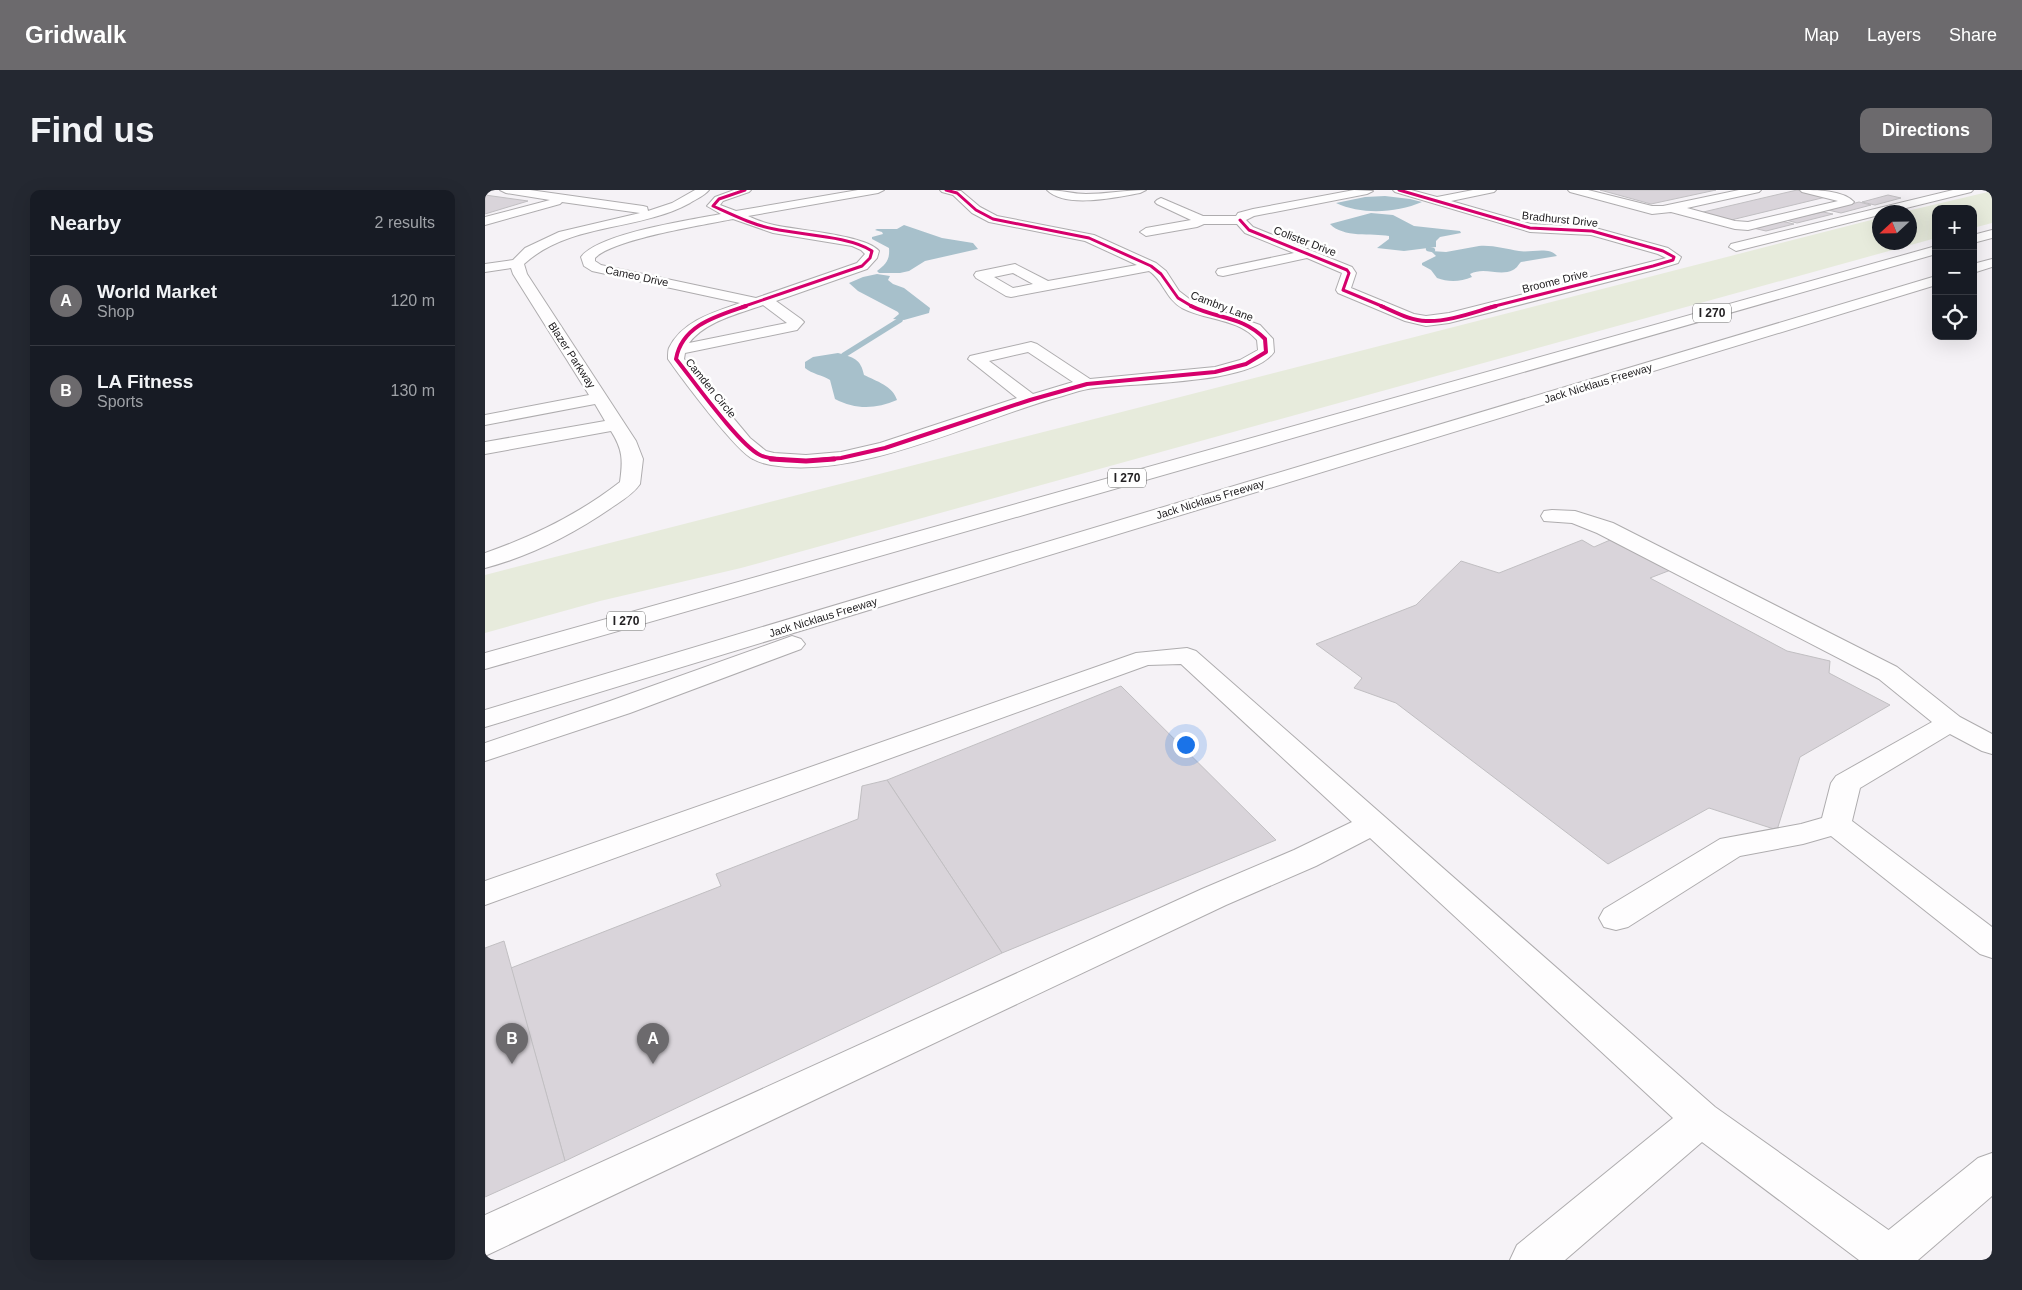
<!DOCTYPE html>
<meta charset="utf-8">
<style>
:root{--surface:#171b24;--page:#242831;--text:#f1f3f6;--muted:#9ea1a6;--line:#363941;--accent:#6c6a6d}
body{margin:0;font-family:Arial,sans-serif;background:var(--page);color:var(--text)}
.controls{position:absolute;right:15px;top:15px;display:grid;overflow:hidden;border-radius:10px;box-shadow:0 5px 20px #0002}
.controls button{width:45px;height:45px;display:grid;place-items:center;padding:0;border:0;border-bottom:1px solid var(--line);background:var(--surface);color:var(--text);font:25px sans-serif}
.compass{position:absolute;left:1387px;top:15px;width:45px;height:45px;border-radius:50%;background:var(--surface);box-shadow:0 5px 20px #0002;rotate:248deg}
.you{position:absolute;left:700px;top:554px;width:18px;height:18px;margin:-12px;border:4px solid #fff;border-radius:50%;background:#1a73e8;box-shadow:0 0 0 8px #1a73e833}
.badge{display:grid;place-items:center;width:32px;height:32px;border-radius:50%;background:var(--accent);color:#fff;font-size:16px;font-weight:700}
.pin{position:absolute;translate:-50% -41px;filter:drop-shadow(0 1px 2px #0008)}
.pin::after{content:'';position:absolute;top:26px;width:18px;height:15px;background:inherit;clip-path:polygon(0 0,100% 0,50% 100%)}
.list{margin:0;padding:0;list-style:none}
h2{display:flex;justify-content:space-between;align-items:center;height:65px;margin:0;padding:0 20px;font-size:21px}
h2 small{font-size:16px;font-weight:400;color:var(--muted)}
.list li{display:grid;grid-template-columns:32px 1fr auto;gap:15px;align-items:center;box-sizing:border-box;height:90px;padding:0 20px;border-top:1px solid var(--line)}
.list b{display:block;font-size:19px;white-space:nowrap}
.list p{margin:0;font-size:16px;white-space:nowrap;color:var(--muted)}
.list em{font-size:16px;font-style:normal;color:var(--muted)}
.icon{flex:none;width:28px;height:28px;fill:none;stroke:currentColor;stroke-width:2;stroke-linecap:round;stroke-linejoin:round}
.map{position:relative;flex:none;width:1507px;height:1070px;overflow:hidden;border-radius:10px}
header{display:flex;align-items:center;gap:30px;box-sizing:border-box;height:70px;padding:0 25px;background:var(--accent);color:#fff}
header strong{font-size:24px}
nav{display:flex;gap:28px;margin-inline-start:auto;font-size:18px}
.intro{display:flex;align-items:center;justify-content:space-between;box-sizing:border-box;height:120px;padding:0 30px}
h1{margin:0;font-size:35px}
.button{padding:12px 22px;border-radius:10px;background:var(--accent);color:#fff;font-size:18px;font-weight:700}
main{display:flex;gap:30px;padding:0 30px}
aside{flex:1;background:var(--surface);border-radius:10px;box-shadow:0 5px 20px #0002}
.map>svg:first-child{display:block}
</style>
<header>
<strong>Gridwalk</strong>
<nav><a>Map</a><a>Layers</a><a>Share</a></nav>
</header>
<div class="intro"><h1>Find us</h1><a class="button">Directions</a></div>
<main>
<aside>
<h2>Nearby<small>2 results</small></h2>
<ul class="list">
<li><span class="badge">A</span><div><b>World Market</b><p>Shop</p></div><em>120 m</em></li>
<li><span class="badge">B</span><div><b>LA Fitness</b><p>Sports</p></div><em>130 m</em></li>
</ul>
</aside>
<div class="map">
<svg width="1507" height="1070" viewBox="0 0 1507 1070">
<rect width="100%" height="100%" fill="#f5f2f6"/>
<polygon fill="#e7ebdc" points="1507,1 1507,33 1488,38 1488,19 1451,19 1451,48 256,378 115,411 0,443 0,385 1394,28 1394,52 1424,52 1424,22 1418,22"/>
<g fill="#a7c0cb">
<path d="M 900,6 L 925,9 L 937,12 C 911,23 877,25 851,13 L 880,7 Z"/>
<path d="M 886,23 L 908,25 L 929,36 L 975,41 L 976,43 L 955,47 L 951,51 L 951,57 L 919,61 L 892,58 L 904,49 L 904,46 C 887,43 858,48 845,34 Z"/>
<path d="M 419,35 L 457,48 L 488,53 L 493,59 L 440,71 L 424,81 L 415,83 L 394,83 L 392,81 C 401,74 405,70 404,58 L 387,49 L 387,47 L 398,44 L 397,42 L 390,40 L 392,39 L 412,39 Z"/>
<path d="M 994,56 C 1009,55 1020,59 1034,61 C 1046,63 1064,56 1072,66 L 1036,72 C 1033,75 1032,78 1028,80 C 1014,87 1000,76 985,84 L 987,87 C 975,92 963,92 952,88 L 946,80 L 937,75 L 937,73 L 951,66 L 946,61 L 961,62 Z"/>
<polygon points="392,84 405,86 403,90 408,94 419,98 445,118 444,123 419,130 408,129 414,124 413,122 373,101 364,93 378,87"/>
<path d="M 353,163 C 368,167 376,169 379,185 C 391,191 408,196 412,210 C 391,219 371,220 350,209 L 345,190 C 337,185 327,184 320,178 L 320,172 L 328,167 Z"/>
</g>
<g fill="none" stroke-linecap="round" stroke-linejoin="round">
<polyline stroke="#a7c0cb" stroke-width="4.5" points="943,59 948,60"/>
<polyline stroke="#a7c0cb" stroke-width="5.5" points="359,165 415,130"/>
</g>
<g fill="#d9d4da" stroke="#c1bfc2">
<polygon points="1115,0 1231,0 1166,14"/>
<polygon points="1312,0 1341,7 1242,31 1214,23"/>
<polygon points="0,5 43,11 0,24"/>
<polygon points="1403,5 1416,8 1390,15 1377,12"/>
<polygon points="1374,12 1386,15 1356,23 1343,20"/>
<polygon points="1338,22 1348,24 1312,33 1301,30"/>
<polygon points="1296,31 1309,34 1281,41 1268,38"/>
<polygon points="1132,347 1191,378 1165,388 1302,461 1345,471 1344,483 1405,515 1315,567 1292,640 1224,618 1123,674 911,513 869,498 877,488 831,454 931,415 976,371 1014,383 1097,350 1109,357"/>
<polygon points="636,496 791,650 517,763 402,590"/>
<polygon points="402,590 517,763 80,971 26,778 236,696 231,684 373,629 377,596"/>
<polygon points="19,751 80,971 0,1007 0,758"/>
</g>
<g fill="none" stroke-linecap="round" stroke-linejoin="round">
<defs>
<g id="minor">
<path d="M 15,0 L 45,0 L 158,16 L 162,17 L 163,21 L 187,13 L 210,0 L 224,0 C 219,6 211,9 205,13 C 152,42 85,32 39,74 L 42,84 L 151,251 L 158,269 L 155,294 C 149,303 138,310 129,316 C 90,343 46,366 0,378 L 0,363 C 49,346 94,324 135,292 C 138,270 138,260 126,241 L 0,264 L 0,252 L 120,231 L 110,214 L 0,235 L 0,225 L 104,205 L 28,84 L 26,78 L 0,82 L 0,74 L 28,70 L 40,58 L 74,42 L 155,23 L 77,12 L 75,14 L 0,35 L 0,27 L 65,10 L 21,3 Z"/>
<path d="M 249,0 L 266,0 L 264,2 L 238,11 L 235,15 L 251,21 L 373,0 L 399,0 L 393,3 L 263,26 C 271,30 280,33 289,35 C 311,40 381,45 394,61 L 392,68 L 382,79 L 291,111 L 316,129 L 319,132 L 312,140 L 200,163 L 199,169 L 265,248 L 281,261 L 289,263 L 321,265 L 356,262 L 395,253 L 532,208 L 483,169 L 485,166 L 546,152 L 552,154 L 605,189 L 730,177 L 755,170 L 773,160 L 772,150 C 753,128 722,131 697,118 C 681,109 678,90 664,81 L 526,107 L 521,106 L 491,88 L 489,85 L 491,82 L 530,74 L 563,91 L 652,75 L 600,51 L 504,32 L 487,23 L 468,5 L 457,2 L 455,0 L 476,1 L 495,17 L 512,26 L 609,45 L 671,73 L 681,81 L 694,101 L 707,111 L 775,135 L 788,149 L 789,162 C 766,196 644,192 603,199 C 591,201 579,206 567,209 C 485,233 371,290 286,275 C 280,274 273,272 268,269 C 250,260 197,189 183,169 C 183,166 183,160 184,158 C 197,131 229,122 255,113 L 107,81 L 99,76 L 96,67 C 114,43 206,30 236,24 L 222,16 L 230,7 ZM 248,29 L 288,43 L 367,56 L 376,60 L 380,64 L 372,73 L 271,108 L 116,75 L 110,71 L 110,68 C 128,49 219,35 248,29 ZM 528,83 L 548,94 L 528,98 L 509,87 ZM 278,115 L 302,133 L 204,153 C 221,131 253,124 278,115 ZM 543,162 L 588,192 L 548,204 L 504,171 Z"/>
<path d="M 562,0 C 576,0 588,4 601,4 C 621,4 641,0 661,0 L 655,3 C 632,7 581,19 562,0 Z"/>
<polygon points="869,0 888,1 882,4 769,26 761,30 768,37 867,77 871,83 866,98 929,124 941,126 964,123 1181,68 1173,64 1106,45 1045,42 910,2 908,0 926,0 952,7 988,0 1011,0 1009,2 966,11 1046,34 1107,37 1183,58 1196,67 1193,73 1173,79 964,133 941,136 920,131 853,103 851,100 857,83 822,68 738,86 733,85 731,82 733,79 809,63 760,43 752,34 719,34 712,37 661,46 655,42 661,38 706,30 672,14 670,12 672,10 676,8 718,26 751,26 753,23 768,19"/>
<path d="M 1083,0 L 1103,0 L 1167,16 L 1178,16 L 1254,0 L 1276,0 L 1274,2 L 1202,18 L 1250,31 L 1263,32 L 1353,11 L 1317,2 L 1315,0 C 1331,0 1358,0 1369,12 L 1367,14 L 1263,40 L 1250,39 L 1186,22 L 1167,24 L 1085,2 Z"/>
<polygon points="1468,0 1488,0 1486,2 1405,22 1394,22 1394,25 1251,61 1244,57 1246,54"/>
<polygon points="1067,320 1090,321 1128,333 1412,477 1475,527 1507,544 1507,564 1497,561 1465,544 1375,598 1367,631 1507,737 1507,768 1495,764 1346,646 1318,654 1255,666 1143,737 1131,740 1119,737 1114,728 1119,719 1235,649 1316,634 1337,628 1346,593 1351,586 1447,532 1394,489 1112,343 1087,333 1059,331 1056,326 1059,321"/>
<polygon points="702,458 711,461 1230,917 1419,1051 1426,1066 1424,1070 1374,1070 1217,952 1080,1070 1025,1070 1032,1055 1188,928 885,648 831,676 741,715 0,1066 0,1025 717,699 809,660 867,632 696,474 663,475 0,715 0,691 651,463"/>
</g>
<polygon id="major" points="1507,963 1507,1006 1433,1070 1378,1070 1385,1055 1493,968"/>
<g id="highway">
<polygon points="1507,40 1507,48 1488,53 1488,45"/>
<polygon points="1451,56 1451,64 0,479 0,463"/>
<polygon points="1507,69 1507,77 1488,83 1488,74"/>
<polygon points="1451,86 1451,95 0,537 0,520"/>
<polygon points="307,446 316,449 320,454 316,459 145,523 0,571 0,553 125,511"/>
</g>
</defs>
<use href="#minor" stroke="#aeacae" stroke-width="2"/>
<use href="#major" stroke="#aeacae" stroke-width="2"/>
<use href="#highway" stroke="#aeacae" stroke-width="2"/>
<use href="#minor" fill="#fefdfe" fill-rule="evenodd"/>
<use href="#major" fill="#fefdfe" fill-rule="evenodd"/>
<use href="#highway" fill="#fefdfe" fill-rule="evenodd"/>
<defs>
<g id="cycleway-far2">
<polyline points="461,0 472,3 491,20 508,29 604,48 666,76 676,84 693,108 708,117"/>
<polyline points="914,0 1045,38 1107,41 1178,61 1189,67 1188,70 1168,76 1006,117"/>
<polyline points="755,30 764,40 862,80 864,83 858,100 899,117"/>
<path d="M 257,117 L 377,76 L 385,68 L 387,61 C 365,46 316,45 289,39 C 268,35 248,25 228,16 L 234,9 L 260,0"/>
</g>
<g id="cycleway-far1">
<path d="M 261,116 C 232,126 197,135 191,169 C 208,190 254,255 275,265 C 283,269 293,269 301,270"/>
<path d="M 896,116 C 910,122 926,131 941,131 C 964,132 989,122 1011,116"/>
<path d="M 334,270 L 356,268 L 400,258 L 545,210 L 602,194 L 730,182 L 761,174 L 781,162 L 780,149 C 758,126 732,129 706,116"/>
</g>
<polyline id="cycleway" points="286,269 321,271 349,269"/>
</defs>
<use href="#cycleway-far2" stroke="#fff" stroke-width="4.5"/>
<use href="#cycleway-far1" stroke="#fff" stroke-width="5.5"/>
<use href="#cycleway" stroke="#fff" stroke-width="8"/>
<use href="#cycleway-far2" stroke="#d6006c" stroke-width="3"/>
<use href="#cycleway-far1" stroke="#d6006c" stroke-width="4"/>
<use href="#cycleway" stroke="#d6006c" stroke-width="5"/>
</g>
<g text-anchor="middle" stroke-width="5" stroke-linejoin="round" paint-order="stroke">
<g font-size="11" fill="#232123" stroke="#fff">
<text transform="translate(1075 29) rotate(6)" y="4">Bradhurst Drive</text>
<text transform="translate(820 51) rotate(21)" y="4">Colister Drive</text>
<text transform="translate(152 86) rotate(12)" y="4">Cameo Drive</text>
<text transform="translate(1070 91) rotate(-14)" y="4">Broome Drive</text>
<text transform="translate(737 116) rotate(21)" y="4">Cambry Lane</text>
<text transform="translate(87 165) rotate(57)" y="4">Blazer Parkway</text>
<text transform="translate(1113 193) rotate(-17)" y="4">Jack Nicklaus Freeway</text>
<text transform="translate(226 198) rotate(51)" y="4">Camden Circle</text>
<text transform="translate(725 309) rotate(-17)" y="4">Jack Nicklaus Freeway</text>
<text transform="translate(338 427) rotate(-17)" y="4">Jack Nicklaus Freeway</text>
</g>
<g fill="#fff" stroke="#656465" stroke-width="1">
<rect x="1208" y="113.5" width="38" height="19" rx="4"/>
<rect x="623" y="278.5" width="38" height="19" rx="4"/>
<rect x="122" y="421.5" width="38" height="19" rx="4"/>
</g>
<g font-size="12" font-weight="bold" fill="#232123">
<text x="1227" y="127">I 270</text>
<text x="642" y="292">I 270</text>
<text x="141" y="435">I 270</text>
</g>
</g>
</svg>
<div class="controls">
<button>+</button>
<button>−</button>
<button><svg class="icon" aria-label="locate" viewBox="0 0 24 24"><circle cx="12" cy="12" r="6"/><path d="M12 2v4M12 18v4M2 12h4M18 12h4"/></svg></button>
</div>
<svg class="compass" viewBox="-18 -18 36 36"><path d="M0-13l5 13h-10z" fill="#e53935"/><path d="M0 13l5-13h-10z" fill="#9ea1a6"/></svg>
<div class="you"></div>
<div class="pin badge" style="left:168px;top:874px">A</div>
<div class="pin badge" style="left:27px;top:874px">B</div>
</div>
</main>
